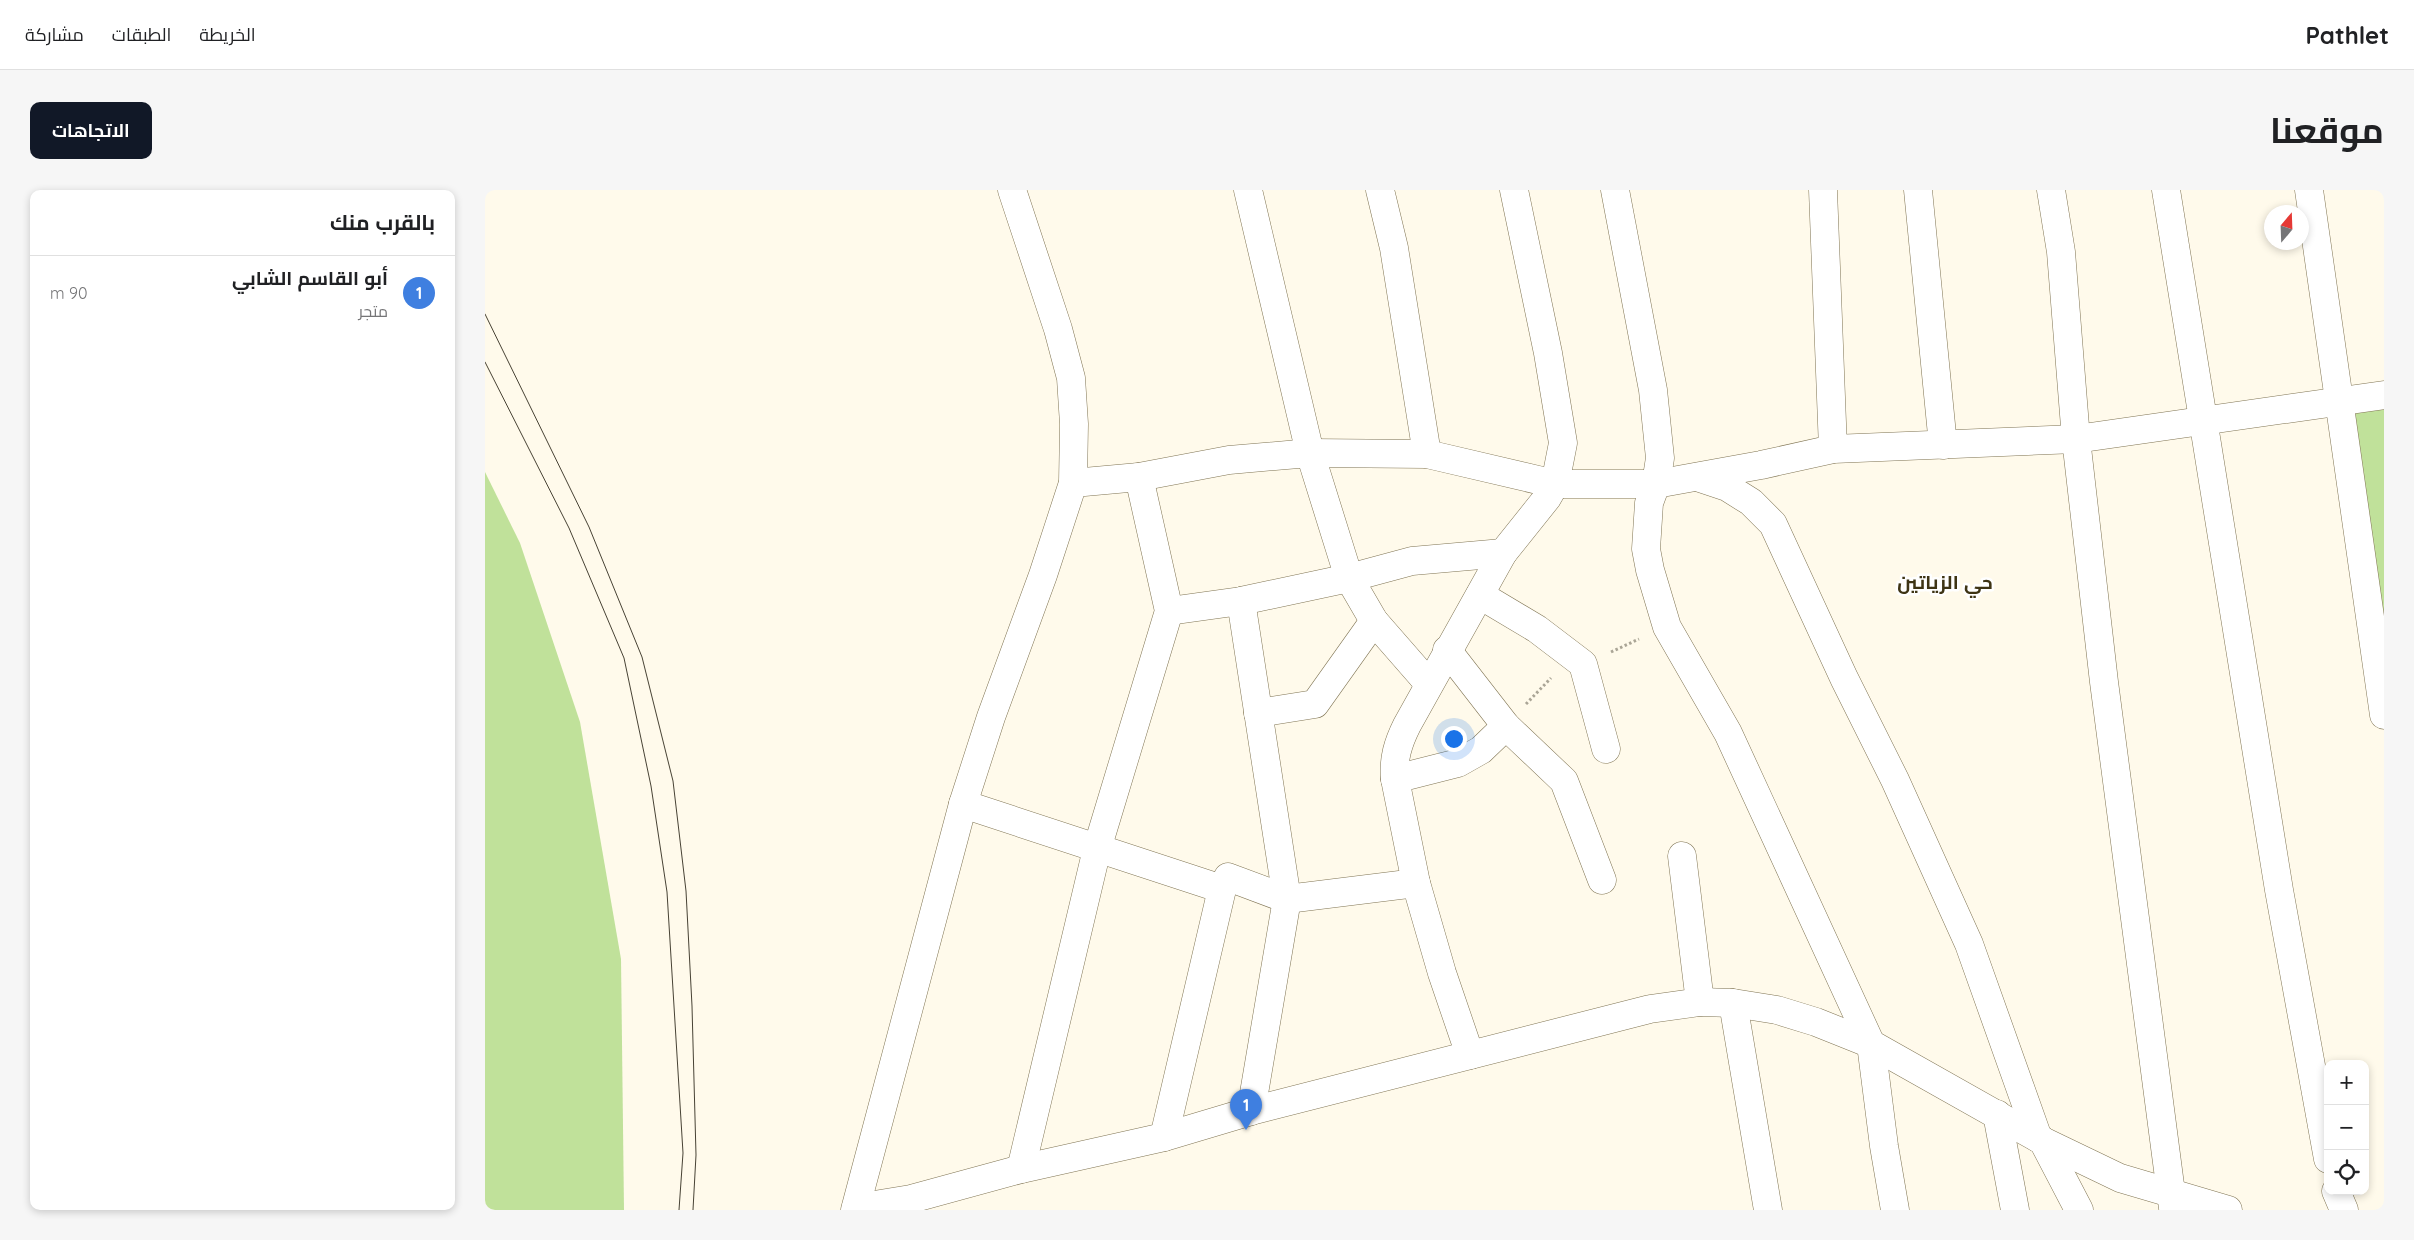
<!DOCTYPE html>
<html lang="ar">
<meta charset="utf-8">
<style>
:root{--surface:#fff;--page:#f6f6f6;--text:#202124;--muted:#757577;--line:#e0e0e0;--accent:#111827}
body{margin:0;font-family:Quicksand,Cairo,sans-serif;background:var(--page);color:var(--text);direction:rtl}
.controls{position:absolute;right:15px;bottom:15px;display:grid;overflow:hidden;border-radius:10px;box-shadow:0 2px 8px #0003}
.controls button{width:45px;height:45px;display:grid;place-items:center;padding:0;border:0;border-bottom:1px solid var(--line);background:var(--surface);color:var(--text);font:25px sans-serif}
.compass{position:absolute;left:1779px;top:15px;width:45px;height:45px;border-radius:50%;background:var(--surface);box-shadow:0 2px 8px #0003;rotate:19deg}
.you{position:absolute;left:968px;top:548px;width:18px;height:18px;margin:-12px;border:4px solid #fff;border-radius:50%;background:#1a73e8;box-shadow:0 0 0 8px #1a73e833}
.badge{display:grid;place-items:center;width:32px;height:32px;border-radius:50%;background:var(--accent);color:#fff;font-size:16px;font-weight:700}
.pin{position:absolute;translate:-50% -41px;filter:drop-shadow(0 1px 2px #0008)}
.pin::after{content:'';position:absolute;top:26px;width:18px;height:15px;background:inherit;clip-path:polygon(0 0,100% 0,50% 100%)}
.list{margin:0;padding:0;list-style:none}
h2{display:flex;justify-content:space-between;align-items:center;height:65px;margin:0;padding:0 20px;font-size:21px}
h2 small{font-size:16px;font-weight:400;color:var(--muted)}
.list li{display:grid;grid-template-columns:32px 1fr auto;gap:15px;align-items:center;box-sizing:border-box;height:75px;padding:0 20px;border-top:1px solid var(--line)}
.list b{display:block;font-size:19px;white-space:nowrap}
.list p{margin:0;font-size:16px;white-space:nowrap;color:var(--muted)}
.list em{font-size:16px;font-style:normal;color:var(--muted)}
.icon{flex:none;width:28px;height:28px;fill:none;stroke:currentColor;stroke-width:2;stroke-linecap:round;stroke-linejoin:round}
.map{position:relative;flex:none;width:1899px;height:1020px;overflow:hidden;direction:ltr;border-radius:10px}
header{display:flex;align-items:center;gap:30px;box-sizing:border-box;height:70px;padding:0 25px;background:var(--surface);border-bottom:1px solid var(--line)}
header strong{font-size:24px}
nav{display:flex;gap:28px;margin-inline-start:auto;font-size:18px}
.intro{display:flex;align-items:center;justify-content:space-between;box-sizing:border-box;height:120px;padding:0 30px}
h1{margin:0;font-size:35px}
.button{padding:12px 22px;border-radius:10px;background:var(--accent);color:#fff;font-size:18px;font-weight:700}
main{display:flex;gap:30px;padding:0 30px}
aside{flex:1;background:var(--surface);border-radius:10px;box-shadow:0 2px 8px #0003}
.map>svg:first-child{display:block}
</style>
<header>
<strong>Pathlet</strong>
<nav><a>الخريطة</a><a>الطبقات</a><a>مشاركة</a></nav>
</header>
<div class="intro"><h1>موقعنا</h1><a class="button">الاتجاهات</a></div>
<main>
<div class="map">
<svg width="1899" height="1020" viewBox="0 0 1899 1020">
<rect width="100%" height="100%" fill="#fffaeb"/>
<g fill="#c0e19a">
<polygon points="1899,214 1899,481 1862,218"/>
<polygon points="0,282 35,353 95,532 136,769 139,1020 0,1020"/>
</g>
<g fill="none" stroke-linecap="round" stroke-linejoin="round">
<defs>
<g id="minor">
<polyline points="763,0 825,263 864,388 889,431 944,494"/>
<polyline points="895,0 909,58 942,264"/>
<polyline points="1130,0 1168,200 1175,268 1171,294 1164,313 1161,359 1165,380 1182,437 1243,543 1386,854 1399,956 1410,1020"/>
<polyline points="1338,0 1348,259"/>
<polyline points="1433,0 1458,255"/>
<polyline points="1566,0 1576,62 1591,249 1619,492 1688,1018"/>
<polyline points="1681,0 1794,700 1843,969"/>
<polyline points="1824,0 1899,525"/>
<polyline points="1212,287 1242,297 1266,312 1288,334 1359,488 1410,590 1484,754 1553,948"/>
<polyline points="588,293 654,287 744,270 825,263 942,264 1070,294 1171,294 1276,275 1348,259 1591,249 1899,205"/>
<polyline points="995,405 1052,439 1098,474 1121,559"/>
<polyline points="756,411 802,709 766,921"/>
<polyline points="684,421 756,411 864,388 927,371 1018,363"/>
<polyline points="962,460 1021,536 1079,591 1117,690"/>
<polyline points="773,523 830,514 889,431"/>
<polyline points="910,589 973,573 996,560 1021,536"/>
<polyline points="478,614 737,699 743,687 802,709 931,693"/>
<polyline points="1197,666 1215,812"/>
<polyline points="1248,813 1283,1020"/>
<path d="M 985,865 L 957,783 L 931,693 L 910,589 C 908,569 913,553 922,535 L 1018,363 L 1062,308 L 1070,294 L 1078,253 L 1063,163 L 1029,0"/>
<polyline points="1512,924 1530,1020"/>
<polyline points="679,947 737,699"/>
<polyline points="1558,951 1594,1020"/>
<polyline points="536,979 612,659 684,421 654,287"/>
<polyline points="1851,1001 1859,1020"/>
<polyline points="371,1018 426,1009 536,979 679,947 766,921 1165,819 1215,812 1248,813 1292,820 1331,832 1386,854 1558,951 1635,988 1743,1020"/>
<polyline points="370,1020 478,614 506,527 558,385 588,293 589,234 586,188 573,139 527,0"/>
</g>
</defs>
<use href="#minor" stroke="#807554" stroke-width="29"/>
<g stroke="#aaa596" stroke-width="3" stroke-dasharray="2.5 2.5" stroke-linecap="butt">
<polyline points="1126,462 1154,449"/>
<polyline points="1041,514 1066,488"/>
</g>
<use href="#minor" stroke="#fff" stroke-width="28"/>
<g stroke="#474234" stroke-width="1">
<polyline points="0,124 104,337 157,467 188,591 201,701 207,816 211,965 208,1020"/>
<polyline points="0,172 84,338 139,468 166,596 182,702 198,963 194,1020"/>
</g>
</g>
<g text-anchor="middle" stroke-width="5" stroke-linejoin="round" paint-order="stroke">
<g font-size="19" font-weight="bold" fill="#3e3414" stroke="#fff">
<text x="1460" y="399">حي الزياتين</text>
</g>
</g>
</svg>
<div class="controls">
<button>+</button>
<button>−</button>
<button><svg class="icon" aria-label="locate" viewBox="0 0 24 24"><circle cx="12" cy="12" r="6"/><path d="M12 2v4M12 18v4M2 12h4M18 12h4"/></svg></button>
</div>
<svg class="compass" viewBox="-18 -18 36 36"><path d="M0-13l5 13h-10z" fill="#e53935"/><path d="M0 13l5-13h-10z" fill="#757577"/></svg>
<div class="you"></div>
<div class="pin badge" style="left:761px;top:940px;background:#3f7fe0">1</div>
</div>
<aside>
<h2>بالقرب منك<small></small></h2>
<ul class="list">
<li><span class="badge" style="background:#3f7fe0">1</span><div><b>أبو القاسم الشابي</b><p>متجر</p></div><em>90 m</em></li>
</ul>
</aside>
</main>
